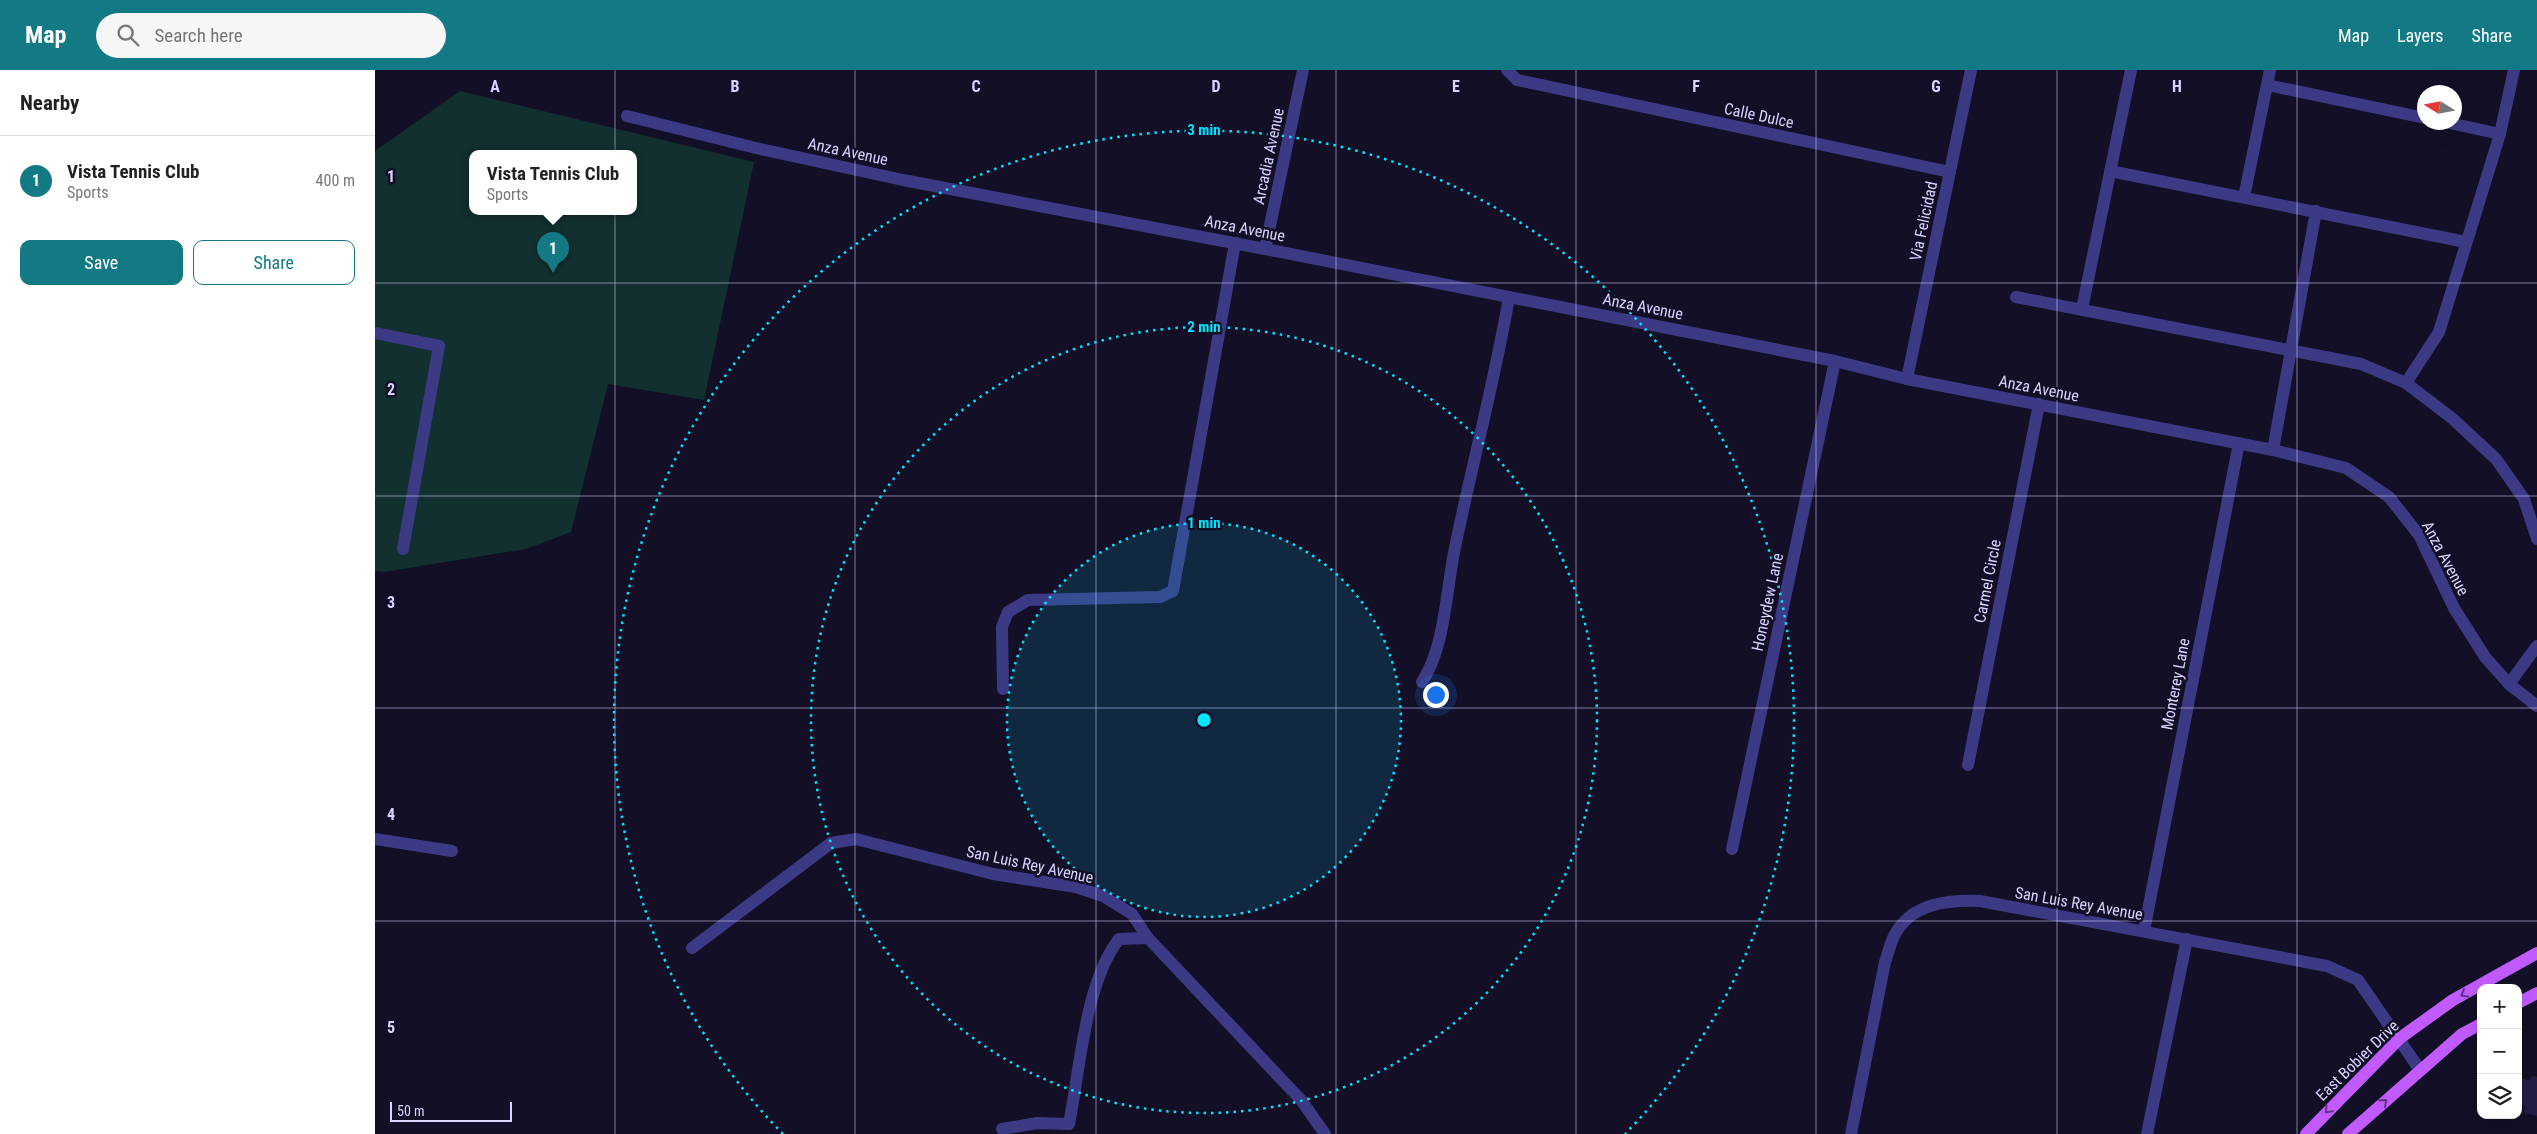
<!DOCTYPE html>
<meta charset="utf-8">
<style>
:root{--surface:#fff;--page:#f6f6f6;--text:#222;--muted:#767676;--line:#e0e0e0;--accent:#137a85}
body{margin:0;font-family:"Roboto Condensed",sans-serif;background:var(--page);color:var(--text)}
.controls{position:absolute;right:15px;bottom:15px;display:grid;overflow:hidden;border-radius:10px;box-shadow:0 5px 20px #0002}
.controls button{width:45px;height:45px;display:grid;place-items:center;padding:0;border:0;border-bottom:1px solid var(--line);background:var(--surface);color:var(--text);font:25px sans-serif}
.compass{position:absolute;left:2042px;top:15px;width:45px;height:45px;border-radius:50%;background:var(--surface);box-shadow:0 5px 20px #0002;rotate:281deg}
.scale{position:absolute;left:15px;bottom:12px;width:122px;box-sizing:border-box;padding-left:5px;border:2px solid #d9d4ff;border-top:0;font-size:14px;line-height:18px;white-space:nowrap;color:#d9d4ff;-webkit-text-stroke:4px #130f26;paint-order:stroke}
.you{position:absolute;left:1060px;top:624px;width:18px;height:18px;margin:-12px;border:4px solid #fff;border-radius:50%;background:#1a73e8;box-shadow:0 0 0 8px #1a73e833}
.badge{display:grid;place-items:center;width:32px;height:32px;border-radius:50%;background:var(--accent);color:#fff;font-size:16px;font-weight:700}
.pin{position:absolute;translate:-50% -41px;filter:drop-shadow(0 1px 2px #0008)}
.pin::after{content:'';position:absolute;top:26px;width:18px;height:15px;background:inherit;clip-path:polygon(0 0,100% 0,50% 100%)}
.popup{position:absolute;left:94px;top:80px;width:168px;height:65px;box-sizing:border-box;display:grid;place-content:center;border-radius:10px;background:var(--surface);filter:drop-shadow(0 1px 4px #0005);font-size:16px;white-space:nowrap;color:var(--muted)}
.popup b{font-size:19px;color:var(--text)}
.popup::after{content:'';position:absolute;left:50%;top:100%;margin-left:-10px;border:10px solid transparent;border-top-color:var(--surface)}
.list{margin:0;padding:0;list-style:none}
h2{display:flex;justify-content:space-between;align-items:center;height:65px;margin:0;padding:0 20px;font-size:21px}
h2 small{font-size:16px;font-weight:400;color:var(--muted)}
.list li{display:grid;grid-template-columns:32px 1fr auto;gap:15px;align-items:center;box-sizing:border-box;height:90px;padding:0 20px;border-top:1px solid var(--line)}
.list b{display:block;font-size:19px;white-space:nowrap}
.list p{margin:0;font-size:16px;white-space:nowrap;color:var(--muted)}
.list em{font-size:16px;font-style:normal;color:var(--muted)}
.actions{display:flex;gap:10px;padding:15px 20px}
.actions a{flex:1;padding:11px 0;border:1px solid var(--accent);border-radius:10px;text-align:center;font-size:18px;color:var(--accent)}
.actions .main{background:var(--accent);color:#fff}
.icon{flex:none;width:28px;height:28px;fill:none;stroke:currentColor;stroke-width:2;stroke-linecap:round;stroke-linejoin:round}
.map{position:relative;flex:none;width:2162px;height:1064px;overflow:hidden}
header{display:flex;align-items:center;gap:30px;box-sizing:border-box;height:70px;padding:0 25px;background:var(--accent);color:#fff}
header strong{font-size:24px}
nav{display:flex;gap:28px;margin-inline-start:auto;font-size:18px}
.search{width:350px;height:45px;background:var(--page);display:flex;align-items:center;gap:12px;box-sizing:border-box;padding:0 18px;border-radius:28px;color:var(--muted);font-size:19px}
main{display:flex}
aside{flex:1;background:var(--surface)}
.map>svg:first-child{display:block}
</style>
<header>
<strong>Map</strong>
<div class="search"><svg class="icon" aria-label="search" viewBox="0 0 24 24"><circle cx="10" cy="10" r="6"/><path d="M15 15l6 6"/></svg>Search here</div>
<nav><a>Map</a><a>Layers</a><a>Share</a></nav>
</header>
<main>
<aside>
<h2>Nearby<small></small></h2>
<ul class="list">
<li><span class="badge">1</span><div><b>Vista Tennis Club</b><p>Sports</p></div><em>400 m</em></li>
</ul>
<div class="actions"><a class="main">Save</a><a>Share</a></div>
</aside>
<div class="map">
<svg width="2162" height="1064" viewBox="0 0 2162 1064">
<rect width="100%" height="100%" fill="#130f26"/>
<path fill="#12302f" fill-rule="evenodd" d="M 85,21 L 379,92 L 329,330 L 233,314 L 196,462 L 151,479 L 9,502 L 0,501 L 0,81 ZM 98,84 L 258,84 L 258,142 L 98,142 Z"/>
<polygon fill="#241b47" points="2156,1006 2162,1007 2162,1046 2148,1043 2150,1036 2143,1035 2143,1008 2155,1010"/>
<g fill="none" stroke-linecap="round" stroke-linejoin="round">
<g stroke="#3d3a85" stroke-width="12">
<polyline points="1132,0 1142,10 1575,102"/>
<polyline points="1892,15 2050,48"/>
<polyline points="252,46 385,79 528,110 890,179 1460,291 1532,309 1898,380 1971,398 2014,427 2044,465 2079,538 2110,587 2134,614 2162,636"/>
<polyline points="2070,52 2125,64"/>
<polyline points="1735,101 2091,172"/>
<polyline points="1869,127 1895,0"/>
<polyline points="890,179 928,0"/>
<polyline points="1641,227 1986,294 2031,313 2078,349 2121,389 2149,429 2162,469"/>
<polyline points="1707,239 1756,0"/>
<polyline points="0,263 64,276 28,479"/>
<polyline points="1532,309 1596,0"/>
<polyline points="2031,313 2064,262 2125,64 2139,0"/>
<polyline points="1898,380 1941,141"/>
<path d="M 1047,612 C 1071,576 1071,516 1081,473 C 1098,390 1120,310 1134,227"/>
<polyline points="2134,614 2162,576"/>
<polyline points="628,619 627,557 633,542 653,530 785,527 798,521 860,173"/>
<polyline points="1593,695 1664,334"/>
<polyline points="0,769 77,781"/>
<polyline points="1357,779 1460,291"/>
<polyline points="1769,861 1864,373"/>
<polyline points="317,878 456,773 481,769 618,804 701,817 728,826 757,844 773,868 926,1030 950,1064"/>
<path d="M 627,1059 L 662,1053 L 694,1054 C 705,1000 710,912 744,869 L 773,868"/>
<path d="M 1476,1064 L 1510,892 C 1513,884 1515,874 1519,866 C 1536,833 1572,830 1605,831 L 1952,896 L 1983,910 L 2045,1000"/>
<polyline points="1772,1064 1812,869"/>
</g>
<g stroke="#c25bff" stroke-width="12">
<polyline points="2143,933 2162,923"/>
<polyline points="1931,1064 2025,968 2078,930 2162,883"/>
<polyline points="1973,1064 2087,964 2106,954"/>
</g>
</g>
<defs><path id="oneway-chevron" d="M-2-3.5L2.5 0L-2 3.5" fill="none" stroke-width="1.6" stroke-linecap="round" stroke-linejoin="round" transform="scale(1.25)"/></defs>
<g stroke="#623188">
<use href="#oneway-chevron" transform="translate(2089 924) rotate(151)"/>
<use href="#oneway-chevron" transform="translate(2009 1032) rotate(-41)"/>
<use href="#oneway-chevron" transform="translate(1953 1040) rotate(133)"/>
</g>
<path fill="none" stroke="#d9d4ff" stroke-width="1" stroke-opacity="0.55" d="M 240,0 L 240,1064M 480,0 L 480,1064M 721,0 L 721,1064M 961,0 L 961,1064M 1201,0 L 1201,1064M 1441,0 L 1441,1064M 1682,0 L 1682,1064M 1922,0 L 1922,1064M 0,213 L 2162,213M 0,426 L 2162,426M 0,638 L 2162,638M 0,851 L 2162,851"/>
<circle cx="829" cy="650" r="197" fill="#00e5ff" fill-opacity=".12"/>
<g fill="none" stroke="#00e5ff" stroke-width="2.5" stroke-dasharray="2.5 5">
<circle cx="829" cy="650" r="197"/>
<circle cx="829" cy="650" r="393"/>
<path d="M408 1064A590 590 0 1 1 1250 1064"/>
</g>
<g text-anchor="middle" stroke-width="5" stroke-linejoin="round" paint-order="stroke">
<g font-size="16" fill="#d9d4ff" stroke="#130f26">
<text transform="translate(1384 45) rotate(12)" y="6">Calle Dulce</text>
<text transform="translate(473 81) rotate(12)" y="6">Anza Avenue</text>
<text transform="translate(893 86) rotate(-78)" y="6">Arcadia Avenue</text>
<text transform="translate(1548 151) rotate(-78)" y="6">Via Felicidad</text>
<text transform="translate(870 158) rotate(11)" y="6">Anza Avenue</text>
<text transform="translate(1268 236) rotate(11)" y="6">Anza Avenue</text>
<text transform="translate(1664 318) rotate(11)" y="6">Anza Avenue</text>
<text transform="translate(2071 488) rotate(62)" y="6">Anza Avenue</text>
<text transform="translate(1612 511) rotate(-79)" y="6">Carmel Circle</text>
<text transform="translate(1392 532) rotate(-78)" y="6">Honeydew Lane</text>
<text transform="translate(1800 614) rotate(-79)" y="6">Monterey Lane</text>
<text transform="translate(655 794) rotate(12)" y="6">San Luis Rey Avenue</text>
<text transform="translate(1704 833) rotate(10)" y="6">San Luis Rey Avenue</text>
<text transform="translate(1982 990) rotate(-44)" y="6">East Bobier Drive</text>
</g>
</g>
<g font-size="16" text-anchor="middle" font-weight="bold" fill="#d9d4ff" stroke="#130f26" stroke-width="5" stroke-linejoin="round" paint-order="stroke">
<text x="120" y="22">A</text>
<text x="360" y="22">B</text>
<text x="601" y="22">C</text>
<text x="841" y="22">D</text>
<text x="1081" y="22">E</text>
<text x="1321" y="22">F</text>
<text x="1561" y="22">G</text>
<text x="1802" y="22">H</text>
<text x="16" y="112">1</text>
<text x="16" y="325">2</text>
<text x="16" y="538">3</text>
<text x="16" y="750">4</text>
<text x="16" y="963">5</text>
</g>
<circle cx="829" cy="650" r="8" fill="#00e5ff" stroke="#130f26" stroke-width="2.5"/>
<g font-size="15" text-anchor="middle" font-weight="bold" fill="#00e5ff" stroke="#130f26" stroke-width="5" stroke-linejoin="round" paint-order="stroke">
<text x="829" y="65">3 min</text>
<text x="829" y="262">2 min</text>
<text x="829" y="458">1 min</text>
</g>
</svg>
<div class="controls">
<button>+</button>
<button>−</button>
<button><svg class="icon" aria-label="layers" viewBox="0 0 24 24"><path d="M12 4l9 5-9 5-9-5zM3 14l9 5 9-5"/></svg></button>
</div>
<svg class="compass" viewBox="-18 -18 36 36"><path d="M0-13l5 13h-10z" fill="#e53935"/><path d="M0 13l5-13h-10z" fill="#767676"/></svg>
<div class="scale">50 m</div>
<div class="you"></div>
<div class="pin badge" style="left:178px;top:203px">1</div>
<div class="popup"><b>Vista Tennis Club</b>Sports</div>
</div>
</main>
